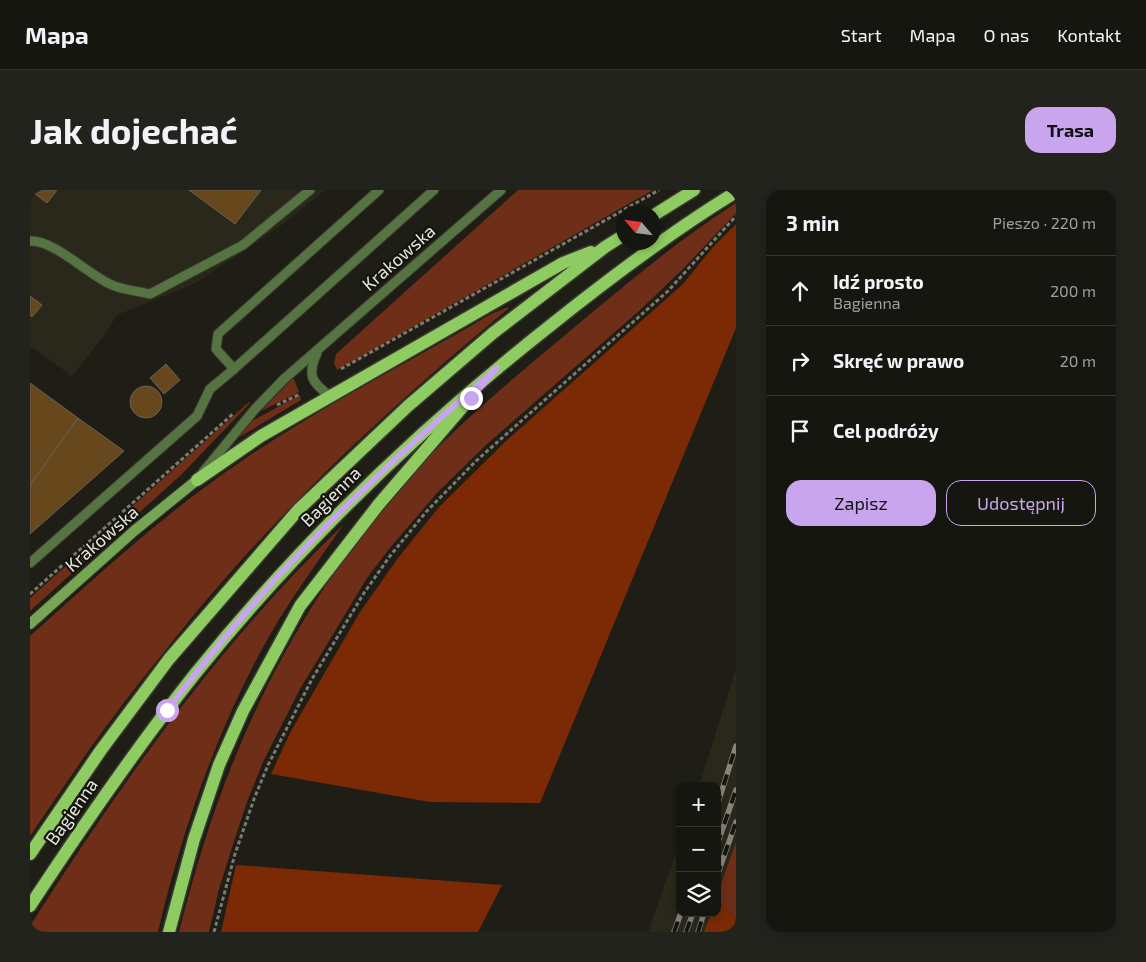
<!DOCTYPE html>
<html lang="pl">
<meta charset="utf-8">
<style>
:root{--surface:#161610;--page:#23231e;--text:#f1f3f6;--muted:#9e9f9f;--line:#353530;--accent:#c9a5ee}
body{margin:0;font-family:"Exo 2",sans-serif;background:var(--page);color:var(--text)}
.controls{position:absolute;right:15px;bottom:15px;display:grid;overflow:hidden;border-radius:10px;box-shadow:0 2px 8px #0003}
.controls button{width:45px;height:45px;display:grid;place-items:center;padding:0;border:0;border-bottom:1px solid var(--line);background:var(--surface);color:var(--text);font:25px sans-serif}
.compass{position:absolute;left:586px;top:15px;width:45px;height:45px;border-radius:50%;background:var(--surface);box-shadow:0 2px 8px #0003;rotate:298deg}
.stop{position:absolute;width:15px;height:15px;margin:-11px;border:4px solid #c9a5ee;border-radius:50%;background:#fff}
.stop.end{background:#c9a5ee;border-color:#fff;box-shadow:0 1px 5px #0008}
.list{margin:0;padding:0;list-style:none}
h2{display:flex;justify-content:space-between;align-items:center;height:65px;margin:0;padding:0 20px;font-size:21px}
h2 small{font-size:16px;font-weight:400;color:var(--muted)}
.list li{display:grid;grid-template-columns:32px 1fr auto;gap:15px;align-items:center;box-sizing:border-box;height:70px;padding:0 20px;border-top:1px solid var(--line)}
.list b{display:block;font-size:19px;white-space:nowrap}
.list p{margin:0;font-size:16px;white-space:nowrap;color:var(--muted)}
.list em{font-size:16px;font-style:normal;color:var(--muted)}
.actions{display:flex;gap:10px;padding:15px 20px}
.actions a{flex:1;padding:11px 0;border:1px solid var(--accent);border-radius:15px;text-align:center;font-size:18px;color:var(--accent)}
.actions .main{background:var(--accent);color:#111}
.icon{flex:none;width:28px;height:28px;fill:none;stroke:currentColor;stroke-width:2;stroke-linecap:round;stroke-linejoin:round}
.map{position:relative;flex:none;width:706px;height:742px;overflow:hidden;border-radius:15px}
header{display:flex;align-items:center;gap:30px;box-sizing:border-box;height:70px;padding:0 25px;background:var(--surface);border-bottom:1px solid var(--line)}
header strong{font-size:24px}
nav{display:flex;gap:28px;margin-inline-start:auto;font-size:18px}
.intro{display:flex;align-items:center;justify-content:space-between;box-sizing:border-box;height:120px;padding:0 30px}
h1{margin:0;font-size:35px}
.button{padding:12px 22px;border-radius:15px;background:var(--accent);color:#111;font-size:18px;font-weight:700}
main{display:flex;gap:30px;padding:0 30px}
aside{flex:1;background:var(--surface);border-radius:15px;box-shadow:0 2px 8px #0003}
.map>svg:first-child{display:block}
</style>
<header>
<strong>Mapa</strong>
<nav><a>Start</a><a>Mapa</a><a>O nas</a><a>Kontakt</a></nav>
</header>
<div class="intro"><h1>Jak dojechać</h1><a class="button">Trasa</a></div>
<main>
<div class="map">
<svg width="706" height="742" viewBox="0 0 706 742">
<rect width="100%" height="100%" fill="#1e1e16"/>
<g fill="#2a281b">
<polygon points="0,0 295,0 253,34 166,93 87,125 74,146 42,186 0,156"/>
<polygon points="706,479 706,652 687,705 687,596 669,596"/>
<polygon points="650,651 650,723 681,723 674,742 618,742"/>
</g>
<g fill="#6e2e17">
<polygon points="488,0 623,0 307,180 304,173 306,164"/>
<path d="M 706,13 L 706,23 L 653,79 L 609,121 L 456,255 L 407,303 L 359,359 L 337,388 L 270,499 L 233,572 L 217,612 L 205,648 L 189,699 L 179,742 L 149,742 C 192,569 258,425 377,290 C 424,237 479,192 534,146 C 589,100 645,52 706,13 Z"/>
<path d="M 478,117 L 478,119 C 363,214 254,315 159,431 C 131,466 102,501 75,538 C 49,573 25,610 0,646 L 0,446 C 68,385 135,323 210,272 C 290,217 378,173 461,124 Z"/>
<polygon points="262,189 264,189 269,202 231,221"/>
<polygon points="270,205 271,210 208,248 222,231"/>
<polygon points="219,212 220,213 151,285 0,421 0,408"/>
<path d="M 314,334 C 292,365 270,396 250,428 C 193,522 153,635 128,742 L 0,742 L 0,736 C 91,593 191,451 314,334 Z"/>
<polygon points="706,652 706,728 687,711 687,705"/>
</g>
<g fill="#7b2a05">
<polygon points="706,34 706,138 510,613 400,612 241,584 261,541 330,422 368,368 409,317 476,251 653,94 683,57"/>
<polygon points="206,675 472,695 448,742 191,742"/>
<polygon points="687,711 706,728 706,742 674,742 681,723 687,723"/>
</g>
<g fill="#67471c" stroke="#68625b">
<polygon points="0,0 27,0 17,13"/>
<polygon points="159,0 231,0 205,34"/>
<polygon points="0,106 12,115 2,127 0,125"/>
<polygon points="136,174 150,190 134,204 120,188"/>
<polygon points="0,193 48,228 0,295"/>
<circle cx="116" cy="212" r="16"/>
<polygon points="48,228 94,261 0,344 0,295"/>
</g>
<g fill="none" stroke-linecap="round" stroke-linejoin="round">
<defs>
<g id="lane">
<polyline points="349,0 188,144 186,159 204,179 404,0"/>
<path d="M 0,51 C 25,50 58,85 82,95 C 93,100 108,101 120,104 L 213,55 L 280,0"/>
<path d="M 287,163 C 277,185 281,192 300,206"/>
<polyline points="173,282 225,219 254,189 471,0"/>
<polyline points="0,373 167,226 180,199 204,179"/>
</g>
<polyline id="secondary" points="0,434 104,341 167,290"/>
<g id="primary">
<polyline points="624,25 664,0"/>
<polyline points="167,290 231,246 533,73 561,62"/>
<polyline points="0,664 71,560 139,469 269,319 378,216 463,143 575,57 594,45"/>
<path d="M 0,716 C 52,637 106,558 165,484 C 268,356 387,241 516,139 C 577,90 639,43 706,2"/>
<polyline points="139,742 164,649 189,575 213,521 270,416 349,314 436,213"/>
</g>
</defs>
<use href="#lane" stroke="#3a3a33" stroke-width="11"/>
<use href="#secondary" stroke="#3a3a33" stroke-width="12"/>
<use href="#primary" stroke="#3a3a33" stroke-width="15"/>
<g stroke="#7b7b74" stroke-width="3" stroke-dasharray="4 2.5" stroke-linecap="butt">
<polyline points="311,179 629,0"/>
<polyline points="247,215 270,204"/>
<polyline points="0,404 204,223"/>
<polyline points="184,742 205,664 224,609 238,575 282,489 334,403 360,366 396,322 446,271 638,101 706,26"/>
</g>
<use href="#lane" stroke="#567442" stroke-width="9"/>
<use href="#secondary" stroke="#76a654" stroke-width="10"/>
<use href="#primary" stroke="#8ecc61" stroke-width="12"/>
<defs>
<g id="rail">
<polyline points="687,616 706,556"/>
<polyline points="687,655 706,600"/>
<polyline points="687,686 706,632"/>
<polyline points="644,742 651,723"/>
<polyline points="656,742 663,723"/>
<polyline points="668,742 674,723"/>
</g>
</defs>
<use href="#rail" stroke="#84837d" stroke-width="5.5"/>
<use href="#rail" stroke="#15150d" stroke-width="4" stroke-dasharray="11" stroke-linecap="butt"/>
</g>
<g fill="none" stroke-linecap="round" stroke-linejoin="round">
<path stroke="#c9a5ee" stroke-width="6" d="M 137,520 C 178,467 223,411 270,363 C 332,298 399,237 467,178 L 441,208"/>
</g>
<g text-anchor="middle" stroke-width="4.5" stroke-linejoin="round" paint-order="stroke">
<g font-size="18" fill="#e8e7e2" stroke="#15150d">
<text transform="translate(369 68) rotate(-41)" y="6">Krakowska</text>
<text transform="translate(301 307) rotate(-45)" y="6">Bagienna</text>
<text transform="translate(72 349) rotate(-41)" y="6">Krakowska</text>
<text transform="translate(42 622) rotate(-55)" y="6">Bagienna</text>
</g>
</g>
</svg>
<div class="controls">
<button>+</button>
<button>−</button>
<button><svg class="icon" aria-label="layers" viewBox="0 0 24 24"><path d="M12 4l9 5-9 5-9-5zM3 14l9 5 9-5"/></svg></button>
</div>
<svg class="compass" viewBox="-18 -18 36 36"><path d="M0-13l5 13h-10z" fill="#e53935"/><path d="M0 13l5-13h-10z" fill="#9e9f9f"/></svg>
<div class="stop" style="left:137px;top:520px"></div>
<div class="stop end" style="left:441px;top:208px"></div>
</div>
<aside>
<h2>3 min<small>Pieszo · 220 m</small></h2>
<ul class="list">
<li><svg class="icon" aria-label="ahead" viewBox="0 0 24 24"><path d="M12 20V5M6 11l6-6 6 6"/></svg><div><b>Idź prosto</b><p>Bagienna</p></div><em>200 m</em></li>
<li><svg class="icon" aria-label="right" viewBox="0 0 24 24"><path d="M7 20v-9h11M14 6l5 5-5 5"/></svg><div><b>Skręć w prawo</b></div><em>20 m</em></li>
<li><svg class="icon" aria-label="arrive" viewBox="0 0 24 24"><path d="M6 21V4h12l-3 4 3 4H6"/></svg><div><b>Cel podróży</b></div></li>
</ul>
<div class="actions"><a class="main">Zapisz</a><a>Udostępnij</a></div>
</aside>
</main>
